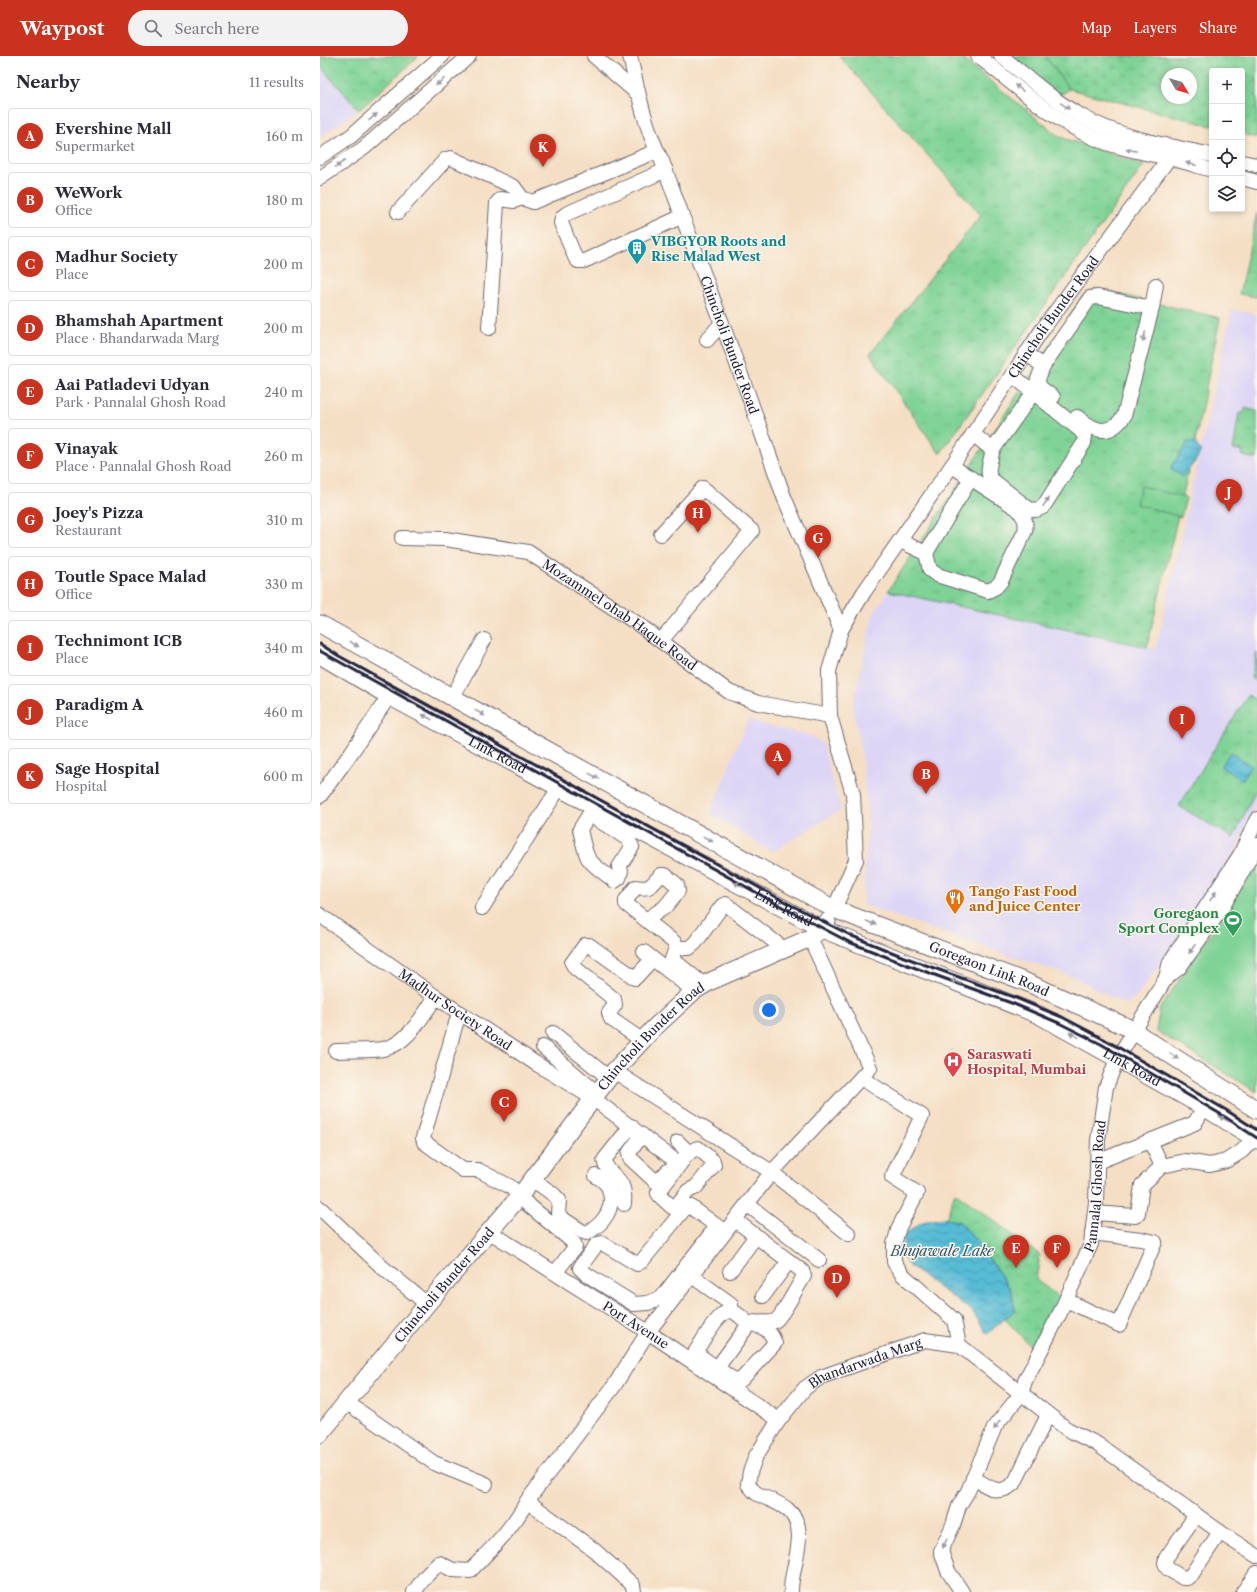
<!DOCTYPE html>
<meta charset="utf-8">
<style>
:root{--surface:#fff;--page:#f2f2f3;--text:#2b2b33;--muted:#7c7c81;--line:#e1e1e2;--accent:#c8321e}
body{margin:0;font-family:"Libre Caslon Text",serif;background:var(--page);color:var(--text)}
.controls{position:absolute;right:12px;top:12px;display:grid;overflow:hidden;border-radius:4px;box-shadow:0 2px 6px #0003}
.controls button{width:36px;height:36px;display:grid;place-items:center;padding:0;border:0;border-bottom:1px solid var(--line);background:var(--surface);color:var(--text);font:20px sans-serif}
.compass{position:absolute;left:841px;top:12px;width:36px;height:36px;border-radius:50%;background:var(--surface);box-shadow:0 2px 6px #0003;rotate:128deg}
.you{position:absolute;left:449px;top:954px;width:14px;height:14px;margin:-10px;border:3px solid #fff;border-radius:50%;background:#1a73e8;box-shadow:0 0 0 6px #1a73e833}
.badge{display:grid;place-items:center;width:26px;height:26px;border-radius:50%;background:var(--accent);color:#fff;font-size:13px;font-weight:700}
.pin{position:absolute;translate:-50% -33px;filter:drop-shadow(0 1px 2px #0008)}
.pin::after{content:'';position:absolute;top:21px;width:14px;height:12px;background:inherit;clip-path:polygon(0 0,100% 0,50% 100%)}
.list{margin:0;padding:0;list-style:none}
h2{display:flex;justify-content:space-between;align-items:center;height:52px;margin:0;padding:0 16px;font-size:17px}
h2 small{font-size:13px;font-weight:400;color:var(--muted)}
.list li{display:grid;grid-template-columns:26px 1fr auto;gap:12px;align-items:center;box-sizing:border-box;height:56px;margin:0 8px 8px;padding:0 8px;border:1px solid var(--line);border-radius:4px}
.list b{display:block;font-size:15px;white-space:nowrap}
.list p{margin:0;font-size:13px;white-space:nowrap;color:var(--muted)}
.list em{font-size:13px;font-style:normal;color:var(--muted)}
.icon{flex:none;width:22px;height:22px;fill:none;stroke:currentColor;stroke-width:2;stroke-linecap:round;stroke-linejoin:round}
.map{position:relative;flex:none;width:937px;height:1536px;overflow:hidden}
header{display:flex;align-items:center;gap:24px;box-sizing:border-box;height:56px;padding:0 20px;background:var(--accent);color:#fff}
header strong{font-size:19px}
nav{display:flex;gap:22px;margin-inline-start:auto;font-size:14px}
.search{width:280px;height:36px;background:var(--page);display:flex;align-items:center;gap:10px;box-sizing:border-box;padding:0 14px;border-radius:22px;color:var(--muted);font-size:15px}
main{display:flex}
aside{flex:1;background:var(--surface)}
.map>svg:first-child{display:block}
</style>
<header>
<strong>Waypost</strong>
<div class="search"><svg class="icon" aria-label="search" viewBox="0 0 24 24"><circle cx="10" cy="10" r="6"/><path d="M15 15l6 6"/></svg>Search here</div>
<nav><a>Map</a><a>Layers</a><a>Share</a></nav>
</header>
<main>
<aside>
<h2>Nearby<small>11 results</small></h2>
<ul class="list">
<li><span class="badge">A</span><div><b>Evershine Mall</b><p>Supermarket</p></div><em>160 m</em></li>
<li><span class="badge">B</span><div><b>WeWork</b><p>Office</p></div><em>180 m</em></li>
<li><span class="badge">C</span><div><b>Madhur Society</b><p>Place</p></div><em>200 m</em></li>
<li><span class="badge">D</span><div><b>Bhamshah Apartment</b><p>Place · Bhandarwada Marg</p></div><em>200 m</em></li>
<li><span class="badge">E</span><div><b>Aai Patladevi Udyan</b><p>Park · Pannalal Ghosh Road</p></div><em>240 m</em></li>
<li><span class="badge">F</span><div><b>Vinayak</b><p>Place · Pannalal Ghosh Road</p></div><em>260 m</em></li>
<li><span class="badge">G</span><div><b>Joey's Pizza</b><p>Restaurant</p></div><em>310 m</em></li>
<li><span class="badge">H</span><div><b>Toutle Space Malad</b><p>Office</p></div><em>330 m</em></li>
<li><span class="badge">I</span><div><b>Technimont ICB</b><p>Place</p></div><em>340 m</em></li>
<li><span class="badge">J</span><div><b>Paradigm A</b><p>Place</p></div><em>460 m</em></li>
<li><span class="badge">K</span><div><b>Sage Hospital</b><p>Hospital</p></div><em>600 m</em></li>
</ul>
</aside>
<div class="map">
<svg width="937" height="1536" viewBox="0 0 937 1536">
<defs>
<pattern id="grass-tufts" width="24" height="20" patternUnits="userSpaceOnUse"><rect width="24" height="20" fill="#7fd396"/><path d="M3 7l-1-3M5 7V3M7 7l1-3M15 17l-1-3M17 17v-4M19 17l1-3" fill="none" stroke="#6db582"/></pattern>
<pattern id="wetland-marsh" width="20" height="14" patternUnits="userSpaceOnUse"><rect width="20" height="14" fill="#7fd396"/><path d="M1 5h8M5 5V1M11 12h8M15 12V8" fill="none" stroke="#6db582"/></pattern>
<pattern id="park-crowns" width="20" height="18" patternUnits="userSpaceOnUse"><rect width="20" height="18" fill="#7fd396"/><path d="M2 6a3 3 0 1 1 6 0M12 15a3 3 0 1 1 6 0" fill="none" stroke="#6db582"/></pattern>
<pattern id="water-waves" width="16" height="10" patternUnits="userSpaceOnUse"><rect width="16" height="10" fill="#57bcd5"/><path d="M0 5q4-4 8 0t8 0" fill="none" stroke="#4898ae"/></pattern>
</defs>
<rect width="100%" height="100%" fill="#fbf7ec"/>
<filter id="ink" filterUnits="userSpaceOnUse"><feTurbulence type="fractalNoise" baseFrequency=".025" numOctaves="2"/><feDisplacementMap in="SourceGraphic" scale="8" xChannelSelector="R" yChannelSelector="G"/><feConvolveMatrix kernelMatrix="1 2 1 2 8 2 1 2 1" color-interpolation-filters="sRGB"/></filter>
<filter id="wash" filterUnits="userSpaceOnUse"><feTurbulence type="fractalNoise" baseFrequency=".012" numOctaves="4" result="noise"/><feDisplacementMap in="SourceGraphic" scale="16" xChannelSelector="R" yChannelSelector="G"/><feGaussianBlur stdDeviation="0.9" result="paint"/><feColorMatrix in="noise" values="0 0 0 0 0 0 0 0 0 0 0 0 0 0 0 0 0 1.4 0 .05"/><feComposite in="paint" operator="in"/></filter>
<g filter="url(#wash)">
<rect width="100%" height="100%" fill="#f5dfc4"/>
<g fill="#ddd5f6">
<polygon points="0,11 39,54 0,81"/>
<polygon points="912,253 937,259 937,745 913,802 817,941 804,948 753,921 543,849 548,765 542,700 533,650 552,560 568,535 836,593"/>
<polygon points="428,663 445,669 488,679 502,687 521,754 452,796 390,757"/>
</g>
<g fill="url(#grass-tufts)" stroke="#507a68">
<polygon points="519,0 639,0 740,81 824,109 620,398 550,298 661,159"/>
<polygon points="937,157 937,241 919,238"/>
<polygon points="776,233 900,262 873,396 827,591 568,535 762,241"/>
<polygon points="925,352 937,355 937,403 923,400 922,394 913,394 919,357 924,357"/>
<polygon points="937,597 937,626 931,622"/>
<polygon points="928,639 937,645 937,732 913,782 859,750"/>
</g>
<path fill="url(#wetland-marsh)" stroke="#507a68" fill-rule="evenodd" d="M 725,0 L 937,0 L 937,82 L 922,78 L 922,15 L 892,15 L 892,70 L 749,33 ZM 847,18 L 871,18 L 871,42 L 847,42 Z"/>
<g fill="url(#park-crowns)" stroke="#507a68">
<polygon points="0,0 99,0 39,54 0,10"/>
<polygon points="691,0 725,0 749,33 744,37 738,38"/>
<polygon points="635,1136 720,1199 716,1224 742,1243 716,1296 685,1263 695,1254 691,1234 661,1191 640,1166 626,1163"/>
</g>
<g fill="#7fd396" stroke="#507a68">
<polygon points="821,430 866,442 861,461 816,448"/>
<polygon points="937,810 937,1036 836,975 840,952"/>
</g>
<g fill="url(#water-waves)" stroke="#3c6f88">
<polygon points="868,386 875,387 881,395 876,404 863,421 850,413"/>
<polygon points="910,696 931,710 922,724 901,711"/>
<polygon points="623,1162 640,1166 661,1191 691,1234 695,1254 667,1278 652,1255 589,1210 581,1196 585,1178 602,1166"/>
</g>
</g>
<g filter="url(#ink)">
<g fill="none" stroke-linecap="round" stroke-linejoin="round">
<defs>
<g id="minor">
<polyline points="274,0 318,38"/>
<path id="s1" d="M 310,0 C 317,33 326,75 342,105 L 428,338 L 464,441 L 521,574"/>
<path d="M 658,0 C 693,27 731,63 772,81 C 796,92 822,96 848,102 C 863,105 877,110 892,114"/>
<path d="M 681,0 C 707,20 732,44 761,60 C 799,82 849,90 892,99"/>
<polyline points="0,101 31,80 122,0"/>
<polyline points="922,106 937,109"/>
<polyline points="346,114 246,158 242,162 241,167 255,201 258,205 264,205 363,160"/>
<polyline points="0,122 44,92 149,0"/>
<polyline points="922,122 937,126"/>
<polyline points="78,156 126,103 131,102 194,131 202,142 213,146 337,95"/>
<polyline points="169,272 177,147 181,143 194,145 202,142"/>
<polyline points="387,284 402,267"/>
<polyline points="706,297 723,310 717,326 722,333 733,341"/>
<polyline points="723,310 770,242 778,241 832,252"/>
<path d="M 757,361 C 774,375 789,382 804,360 L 832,252 L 836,229"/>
<path d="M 653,378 L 669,391 L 672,395 C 672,404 665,415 671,423 L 709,453 L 716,454 L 723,451 L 764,387 L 765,380 L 760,374 L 692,319"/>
<polyline points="672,395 713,337"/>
<polyline points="341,478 383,432 432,475 341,585"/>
<path id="s2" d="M 82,482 L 125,483 L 208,496 L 318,568 L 409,636 L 438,647 L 510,660"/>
<path d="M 580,485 L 606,497 L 610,514 L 617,519 L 668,535 L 676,531 L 681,525 L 705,475 C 707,465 704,461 698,453 L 632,410"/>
<polyline points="606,497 651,422"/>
<polyline points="132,642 164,584"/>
<polyline points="0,740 31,697 69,640"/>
<path d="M 274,751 L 260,773 C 262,782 264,794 268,802 C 273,810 287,819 295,825 L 299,822 L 301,815 L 299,811 L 312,791 L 308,783 L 315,773"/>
<polyline points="269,758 308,783"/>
<polyline points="162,852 239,732"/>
<path id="s3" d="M 514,853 L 536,804 L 533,738 L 510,660 L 509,615 L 521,574 L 544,536 L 637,402 L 722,274 L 849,102 L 855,91"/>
<path id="s4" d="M 0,859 L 116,941 L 215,1007 L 274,1043 L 357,1106 C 366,1103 369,1094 378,1092 L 393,1105 L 394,1109 L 376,1131 L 368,1135 L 357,1149 L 352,1151 L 340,1140 L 338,1137 L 363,1104"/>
<path d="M 326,864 L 345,851 L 358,835 L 357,829 L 345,819 L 341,819 C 331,829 331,834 316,831 L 306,844 L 306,848 L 355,887 L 356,892 L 352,903 L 384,929"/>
<polyline points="356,892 369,892 375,887 402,850 406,848 464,893"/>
<polyline points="324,896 374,935"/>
<polyline points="846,922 859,912 902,852 937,789"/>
<polyline points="139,957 103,1082 104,1086 143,1114 158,1114 191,1131 199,1141 254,1187 255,1191 239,1212"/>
<polyline points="233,977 289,1022"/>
<polyline points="323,985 291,963 289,957 295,949 294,943 255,912 252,907 265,889 269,889 315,922 327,909"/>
<polyline points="223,991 276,1036"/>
<path d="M 16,995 C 31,994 49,995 63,993 C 88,988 102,960 116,941"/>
<polyline points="294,1015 450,1115 529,1178"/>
<polyline points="541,1022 602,1060 572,1121 597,1137 579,1171 574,1188 574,1206 582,1218 634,1264 639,1289"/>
<polyline points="322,1079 309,1097 310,1102 335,1125 338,1125 349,1114"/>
<polyline points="830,1085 842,1110 865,1105 890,1109 906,1105 922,1095 934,1082"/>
<polyline points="358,1086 369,1097"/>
<polyline points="777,1106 875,1067 884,1051"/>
<path d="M 212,1123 L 233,1138 L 239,1144 L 238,1157 L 240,1161 L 263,1176 L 267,1177 C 280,1170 291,1158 291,1143 C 290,1137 290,1132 286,1128 C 284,1125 279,1122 276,1120"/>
<path d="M 304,1148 C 307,1118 287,1122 284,1104 L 311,1070"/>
<polyline points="427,1148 499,1204"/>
<polyline points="0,1152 62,1211 107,1248"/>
<polyline points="775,1157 815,1160 818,1157 822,1129 842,1110"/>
<path d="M 415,1164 L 482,1215 L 484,1220 C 479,1228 461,1262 455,1265 C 448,1268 444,1265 437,1267 L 435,1266"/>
<polyline points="397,1170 342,1241 328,1247 314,1248 266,1218 260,1212 263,1207 277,1188 282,1187 317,1208 322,1205 365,1152 371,1151 405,1176"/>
<path id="s5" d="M 170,1176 L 328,1276 L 459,1364"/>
<polyline points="410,1215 436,1180"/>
<polyline points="372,1220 411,1248"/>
<polyline points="443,1240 469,1205"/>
<polyline points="746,1244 799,1269 835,1186 821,1183 772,1177"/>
<path d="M 392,1319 L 397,1312 L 429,1268 C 443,1270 450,1273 455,1287 L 422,1323 L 417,1326 L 377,1298 L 376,1295 C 382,1286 399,1254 411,1255 C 417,1256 424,1264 429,1268"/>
<polyline points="26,1346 114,1407 166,1428"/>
<path d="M 653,1422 C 670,1431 679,1442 695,1426 L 728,1359"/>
<polyline points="207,1445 274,1494 313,1529 314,1536"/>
<polyline points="876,1459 846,1502 845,1507 848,1513 863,1522 867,1522 872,1518 900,1476"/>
<path d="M 94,1536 L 105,1521 L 119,1507 L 133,1514 L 150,1515 C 170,1494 193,1472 207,1445 L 294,1330 L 328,1276 L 451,1117 L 550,1012 L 490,882"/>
<path id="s6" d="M 471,1536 C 470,1510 492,1474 467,1453 C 457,1445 446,1443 436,1437 C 433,1435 431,1431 428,1428 L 430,1416 L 436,1400 L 459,1364 L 485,1332 L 501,1321 L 605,1284 L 639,1289 L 747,1373 L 777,1388 L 907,1481 L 937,1500"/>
<path id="s7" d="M 642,1536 L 628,1515 L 621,1495 L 633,1469 L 639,1450 L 648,1435 L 675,1370 L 701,1338 L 705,1325 L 740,1257 L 771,1188 L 776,1146 L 778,1084 L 786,1031 L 797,1003 L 846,922 L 850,906 L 920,799 L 937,763"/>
<polyline points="923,1536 937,1517"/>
</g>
<g id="major">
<path id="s8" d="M 0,568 L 514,853 L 706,926 L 807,971 L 937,1054"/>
<path id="s9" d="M 0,599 L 69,640 L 502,873 L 719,959 L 884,1051 L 937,1084"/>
<path id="s10" d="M 0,1378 L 107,1248 L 199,1141 L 294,1015 L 334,972 L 374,935 L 391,925 L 490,882 L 502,873 L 507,866"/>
</g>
</defs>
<use href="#minor" stroke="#6c646b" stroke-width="16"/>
<use href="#major" stroke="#6c646b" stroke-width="19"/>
<use href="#minor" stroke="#fff" stroke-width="14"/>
<use href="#major" stroke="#fff" stroke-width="17"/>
<g stroke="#22223b" stroke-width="3">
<polyline points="0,588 19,600 469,848 532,880 584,901 696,942 742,961 784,983 906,1054 937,1074"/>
<path id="s11" d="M 0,595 L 466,853 L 529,886 L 582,907 L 694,948 L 739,967 L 781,988 L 902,1059 L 937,1082"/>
</g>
</g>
<defs><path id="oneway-solid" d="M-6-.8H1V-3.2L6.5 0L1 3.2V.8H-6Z"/></defs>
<g fill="#9c9ca7">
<use href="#oneway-solid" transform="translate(120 26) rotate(139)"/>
<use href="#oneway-solid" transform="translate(699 32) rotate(-142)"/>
<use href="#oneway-solid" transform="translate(745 50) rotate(35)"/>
<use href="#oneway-solid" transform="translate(53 61) rotate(-41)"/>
<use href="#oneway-solid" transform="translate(811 94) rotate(-168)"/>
<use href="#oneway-solid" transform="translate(20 108) rotate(145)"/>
<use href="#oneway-solid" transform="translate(871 108) rotate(-165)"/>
<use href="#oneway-solid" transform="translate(824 281) rotate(105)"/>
<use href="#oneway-solid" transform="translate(726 446) rotate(-54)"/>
<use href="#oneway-solid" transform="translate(34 588) rotate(29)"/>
<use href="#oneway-solid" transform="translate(160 657) rotate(29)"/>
<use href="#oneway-solid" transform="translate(107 661) rotate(-152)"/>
<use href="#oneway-solid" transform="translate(274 720) rotate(29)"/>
<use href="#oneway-solid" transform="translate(388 783) rotate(29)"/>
<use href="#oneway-solid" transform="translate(419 829) rotate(-152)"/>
<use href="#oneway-solid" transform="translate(893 840) rotate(-57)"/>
<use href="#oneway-solid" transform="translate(551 867) rotate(21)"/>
<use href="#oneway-solid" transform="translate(872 893) rotate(125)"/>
<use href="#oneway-solid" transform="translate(636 926) rotate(-158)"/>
<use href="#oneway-solid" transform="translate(754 979) rotate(-151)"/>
<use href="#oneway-solid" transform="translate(854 1000) rotate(33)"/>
<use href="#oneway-solid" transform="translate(904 1063) rotate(-151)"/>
<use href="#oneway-solid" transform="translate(677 1369) rotate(124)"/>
<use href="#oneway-solid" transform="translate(625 1487) rotate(115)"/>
</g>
</g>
<defs>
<symbol id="building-pin" viewBox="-11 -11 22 30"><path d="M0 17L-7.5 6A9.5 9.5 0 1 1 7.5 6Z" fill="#0f9aa8" stroke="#fbf7ec"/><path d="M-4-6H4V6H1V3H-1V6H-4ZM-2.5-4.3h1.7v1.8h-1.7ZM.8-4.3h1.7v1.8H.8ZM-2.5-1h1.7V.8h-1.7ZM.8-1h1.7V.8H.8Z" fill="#fff"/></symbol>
<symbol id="restaurant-pin" viewBox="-11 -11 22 30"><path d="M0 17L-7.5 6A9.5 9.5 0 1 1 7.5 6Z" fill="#e8710a" stroke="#fbf7ec"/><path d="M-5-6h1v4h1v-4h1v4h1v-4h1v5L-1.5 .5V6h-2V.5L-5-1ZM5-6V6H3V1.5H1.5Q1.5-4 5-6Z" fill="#fff"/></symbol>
<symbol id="stadium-pin" viewBox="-11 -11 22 30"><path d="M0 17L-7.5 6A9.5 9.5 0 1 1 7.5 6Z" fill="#2e9e5b" stroke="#fbf7ec"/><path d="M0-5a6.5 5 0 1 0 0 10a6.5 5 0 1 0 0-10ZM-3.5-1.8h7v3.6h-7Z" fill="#fff"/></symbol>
<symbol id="hospital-pin" viewBox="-11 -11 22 30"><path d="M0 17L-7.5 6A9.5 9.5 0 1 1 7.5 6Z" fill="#e0444e" stroke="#fbf7ec"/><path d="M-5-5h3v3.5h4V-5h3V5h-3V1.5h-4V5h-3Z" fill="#fff"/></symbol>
</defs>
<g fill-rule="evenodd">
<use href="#building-pin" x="306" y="181" width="22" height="30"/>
<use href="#restaurant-pin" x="624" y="831" width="22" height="30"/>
<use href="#stadium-pin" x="902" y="853" width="22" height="30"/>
<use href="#hospital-pin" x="622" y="994" width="22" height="30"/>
</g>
<g text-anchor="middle" stroke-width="3" stroke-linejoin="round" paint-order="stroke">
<g font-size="13" font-weight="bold" fill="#0d838f" stroke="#fbf7ec" text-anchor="start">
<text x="331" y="190">VIBGYOR Roots and<tspan x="331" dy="15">Rise Malad West</tspan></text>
</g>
<g font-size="13" fill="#22223b" stroke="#fbf7ec">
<text dy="5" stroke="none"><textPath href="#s3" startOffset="667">Chincholi Bunder Road</textPath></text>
<text dy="5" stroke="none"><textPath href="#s1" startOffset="306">Chincholi Bunder Road</textPath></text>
<text dy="5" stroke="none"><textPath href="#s2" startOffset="238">Mozammel ohab Haque Road</textPath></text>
<text dy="5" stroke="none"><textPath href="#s9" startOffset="204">Link Road</textPath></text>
<text dy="5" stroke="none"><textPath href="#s11" startOffset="530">Link Road</textPath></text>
<text dy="5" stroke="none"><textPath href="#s8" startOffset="754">Goregaon Link Road</textPath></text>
<text dy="5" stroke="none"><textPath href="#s4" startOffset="165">Madhur Society Road</textPath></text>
<text dy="5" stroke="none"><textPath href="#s10" startOffset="518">Chincholi Bunder Road</textPath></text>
<text dy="5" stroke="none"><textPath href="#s9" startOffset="912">Link Road</textPath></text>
<text dy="5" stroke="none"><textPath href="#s7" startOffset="448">Pannalal Ghosh Road</textPath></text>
<text dy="5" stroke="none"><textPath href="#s10" startOffset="194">Chincholi Bunder Road</textPath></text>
<text dy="5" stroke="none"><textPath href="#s5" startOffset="173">Port Avenue</textPath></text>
<text dy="5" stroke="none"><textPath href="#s6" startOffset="313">Bhandarwada Marg</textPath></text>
</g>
<g font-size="13" font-weight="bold" fill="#c56008" stroke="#fbf7ec" text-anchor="start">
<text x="649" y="840">Tango Fast Food<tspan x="649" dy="15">and Juice Center</tspan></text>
</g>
<g font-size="13" font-weight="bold" fill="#27864d" stroke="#fbf7ec" text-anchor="end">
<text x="899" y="862">Goregaon<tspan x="899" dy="15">Sport Complex</tspan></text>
</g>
<g font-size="13" font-weight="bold" fill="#be3a42" stroke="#fbf7ec" text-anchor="start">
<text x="647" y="1003">Saraswati<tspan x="647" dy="15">Hospital, Mumbai</tspan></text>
</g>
<g font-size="14" font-style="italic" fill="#355871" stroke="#fbf7ec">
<text x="622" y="1200">Bhujawale Lake</text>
</g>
</g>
</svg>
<div class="controls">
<button>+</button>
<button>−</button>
<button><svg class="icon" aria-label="locate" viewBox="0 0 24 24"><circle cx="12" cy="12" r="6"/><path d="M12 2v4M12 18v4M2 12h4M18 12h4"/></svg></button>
<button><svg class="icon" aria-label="layers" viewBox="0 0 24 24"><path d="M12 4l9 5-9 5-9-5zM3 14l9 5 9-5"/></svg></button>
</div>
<svg class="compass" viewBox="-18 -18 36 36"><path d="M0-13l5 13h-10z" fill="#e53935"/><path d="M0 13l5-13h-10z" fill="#7c7c81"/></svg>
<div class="you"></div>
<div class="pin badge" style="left:458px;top:720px">A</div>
<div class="pin badge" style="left:606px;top:738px">B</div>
<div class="pin badge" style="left:184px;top:1066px">C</div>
<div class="pin badge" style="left:517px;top:1242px">D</div>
<div class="pin badge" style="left:696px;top:1212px">E</div>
<div class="pin badge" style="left:737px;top:1212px">F</div>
<div class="pin badge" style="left:498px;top:502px">G</div>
<div class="pin badge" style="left:378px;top:477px">H</div>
<div class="pin badge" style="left:862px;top:683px">I</div>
<div class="pin badge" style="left:909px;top:456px">J</div>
<div class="pin badge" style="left:223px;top:111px">K</div>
</div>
</main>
